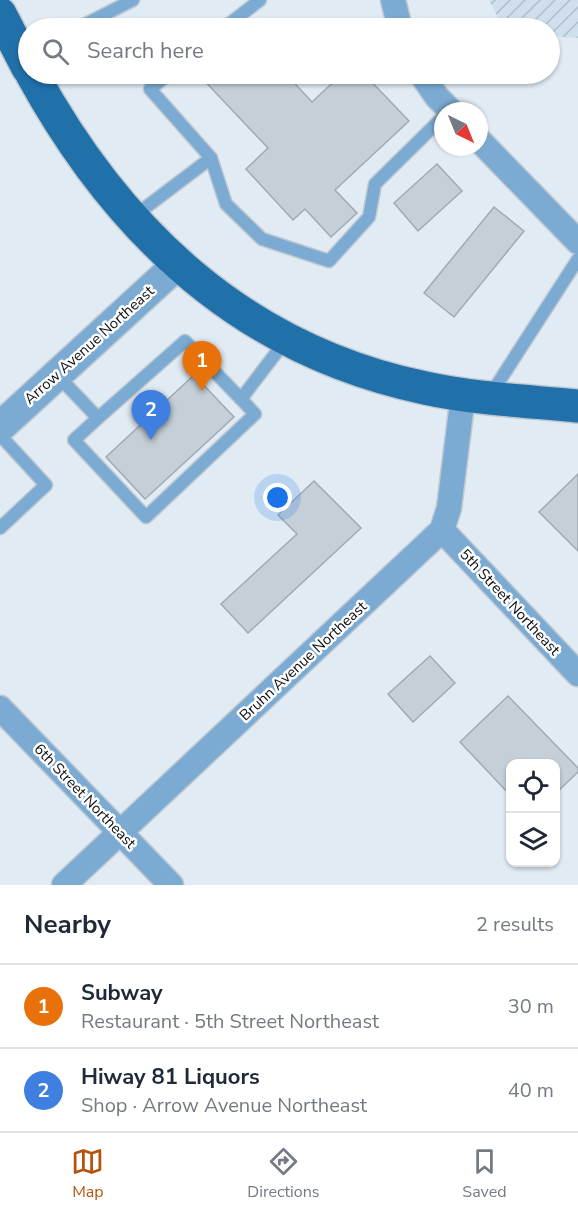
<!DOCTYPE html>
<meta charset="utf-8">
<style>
:root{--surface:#fff;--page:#f6f6f7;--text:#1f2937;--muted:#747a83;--line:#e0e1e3;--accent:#b45309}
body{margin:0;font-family:"Nunito Sans",sans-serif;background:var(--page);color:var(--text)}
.controls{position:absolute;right:18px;bottom:18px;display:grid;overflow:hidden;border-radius:12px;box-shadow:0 2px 4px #0004}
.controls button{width:54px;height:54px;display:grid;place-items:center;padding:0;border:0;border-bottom:2px solid var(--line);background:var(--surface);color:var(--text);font:30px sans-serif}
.compass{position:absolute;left:434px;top:102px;width:54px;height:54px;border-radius:50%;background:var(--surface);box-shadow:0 2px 4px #0004;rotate:137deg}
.you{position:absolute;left:278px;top:498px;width:21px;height:21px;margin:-15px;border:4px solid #fff;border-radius:50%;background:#1a73e8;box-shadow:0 0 0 9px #1a73e833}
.badge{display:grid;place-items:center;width:39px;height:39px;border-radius:50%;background:var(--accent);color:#fff;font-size:20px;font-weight:700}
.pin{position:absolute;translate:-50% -50px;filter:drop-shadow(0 2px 3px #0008)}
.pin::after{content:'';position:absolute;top:32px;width:21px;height:18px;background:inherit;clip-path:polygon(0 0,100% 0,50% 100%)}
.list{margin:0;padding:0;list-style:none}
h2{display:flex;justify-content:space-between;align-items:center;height:78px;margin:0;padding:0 24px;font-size:26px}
h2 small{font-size:20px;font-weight:400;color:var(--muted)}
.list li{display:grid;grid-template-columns:39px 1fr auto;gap:18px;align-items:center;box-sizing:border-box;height:84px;padding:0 24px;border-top:2px solid var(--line)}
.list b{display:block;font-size:22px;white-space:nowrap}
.list p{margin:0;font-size:20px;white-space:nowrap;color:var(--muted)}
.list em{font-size:20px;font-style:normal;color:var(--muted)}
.icon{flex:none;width:33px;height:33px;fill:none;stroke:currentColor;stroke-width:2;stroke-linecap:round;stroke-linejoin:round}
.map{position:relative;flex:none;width:578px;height:885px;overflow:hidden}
.search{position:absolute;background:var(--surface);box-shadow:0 2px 4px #0004;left:18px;right:18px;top:18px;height:66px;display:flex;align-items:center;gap:15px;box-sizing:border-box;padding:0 21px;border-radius:33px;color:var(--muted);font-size:22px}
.sheet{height:246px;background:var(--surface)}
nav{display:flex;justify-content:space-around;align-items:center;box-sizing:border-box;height:84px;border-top:2px solid var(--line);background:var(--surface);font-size:16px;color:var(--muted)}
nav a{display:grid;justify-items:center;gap:3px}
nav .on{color:var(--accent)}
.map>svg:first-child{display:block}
</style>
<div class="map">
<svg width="578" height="885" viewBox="0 0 578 885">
<defs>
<pattern id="industrial-furrows" width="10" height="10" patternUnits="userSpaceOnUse" patternTransform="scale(1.5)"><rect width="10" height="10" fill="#cfdfed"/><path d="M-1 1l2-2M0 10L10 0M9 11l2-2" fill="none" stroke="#b1beca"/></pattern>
</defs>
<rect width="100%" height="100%" fill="#e1ebf4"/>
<polygon fill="url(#industrial-furrows)" points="489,0 578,0 578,38 550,36 550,28 503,28"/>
<g fill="#c5cfd8" stroke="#a1aab3" stroke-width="1.5">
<polygon points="198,74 286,74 312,102 342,74 364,74 409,121 335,190 357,213 331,237 305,209 293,220 246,169 268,148"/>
<polygon points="437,164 462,191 418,231 394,203"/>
<polygon points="494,207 524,231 454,317 424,293"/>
<polygon points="194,375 234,417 145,499 106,457"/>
<polygon points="578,474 578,551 539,512"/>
<polygon points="314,481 361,528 248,633 221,604 297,534 278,515"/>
<polygon points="430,656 455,683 413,722 388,694"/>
<polygon points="508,696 578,768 578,772 555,794 555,764 510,764 510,795 460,742"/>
</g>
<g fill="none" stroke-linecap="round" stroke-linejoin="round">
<defs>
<g id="service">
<polyline points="78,28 133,0"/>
<polyline points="224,28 260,0"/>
<polyline points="169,74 150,89 211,158 226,204 262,239 329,261 369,217 375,184 443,117"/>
<polyline points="133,217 211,158"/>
<polyline points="57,375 98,418 185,341 241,399 286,340"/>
<polyline points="491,394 578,259"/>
<polyline points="98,418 74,440 146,517 255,414 241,399"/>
<polyline points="0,435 46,485 0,528"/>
</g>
<g id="minor">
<polyline points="393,0 400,28"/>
<polyline points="421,74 437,97 451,111"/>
<polyline points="479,140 578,242"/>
<polyline points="442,530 578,674"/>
<polyline points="0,708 171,885"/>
<polyline points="64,885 442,530 449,508 463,395"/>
</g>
<polyline id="tertiary" points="0,427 178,264"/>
<g id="primary">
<polyline points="0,14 28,68"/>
<path d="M 32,74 C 119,233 243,350 425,388 C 475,399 527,401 578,406"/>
</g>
</defs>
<use href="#service" stroke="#bfc8d0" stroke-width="15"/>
<use href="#minor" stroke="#bfc8d0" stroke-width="27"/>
<use href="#tertiary" stroke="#bfc8d0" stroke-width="33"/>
<use href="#primary" stroke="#bfc8d0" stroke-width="36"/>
<use href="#service" stroke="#7baad2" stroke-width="12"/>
<use href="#minor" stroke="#7baad2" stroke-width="24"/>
<use href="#tertiary" stroke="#7baad2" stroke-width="30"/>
<use href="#primary" stroke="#2070aa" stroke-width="33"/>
</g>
<g text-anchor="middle" stroke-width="5" stroke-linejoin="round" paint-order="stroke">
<g font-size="15" fill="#0c0f12" stroke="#fff">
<text transform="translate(89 345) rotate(-42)" y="5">Arrow Avenue Northeast</text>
<text transform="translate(510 602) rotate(47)" y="5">5th Street Northeast</text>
<text transform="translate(303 661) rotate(-43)" y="5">Bruhn Avenue Northeast</text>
<text transform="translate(85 796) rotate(46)" y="5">6th Street Northeast</text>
</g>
</g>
</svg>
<div class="controls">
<button><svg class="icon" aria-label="locate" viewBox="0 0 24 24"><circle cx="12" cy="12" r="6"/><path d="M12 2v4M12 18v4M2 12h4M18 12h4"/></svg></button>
<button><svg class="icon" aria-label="layers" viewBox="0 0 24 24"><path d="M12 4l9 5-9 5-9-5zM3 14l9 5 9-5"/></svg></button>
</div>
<svg class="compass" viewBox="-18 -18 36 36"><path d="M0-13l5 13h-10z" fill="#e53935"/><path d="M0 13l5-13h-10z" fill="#747a83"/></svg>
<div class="you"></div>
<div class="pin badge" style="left:202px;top:391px;background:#e8710a">1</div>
<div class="pin badge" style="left:151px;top:440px;background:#3f7fe0">2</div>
<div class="search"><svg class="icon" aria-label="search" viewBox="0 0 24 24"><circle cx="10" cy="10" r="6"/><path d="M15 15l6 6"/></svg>Search here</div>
</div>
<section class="sheet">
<h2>Nearby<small>2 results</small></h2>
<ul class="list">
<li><span class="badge" style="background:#e8710a">1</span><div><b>Subway</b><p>Restaurant · 5th Street Northeast</p></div><em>30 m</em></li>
<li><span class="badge" style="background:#3f7fe0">2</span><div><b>Hiway 81 Liquors</b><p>Shop · Arrow Avenue Northeast</p></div><em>40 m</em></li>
</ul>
</section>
<nav>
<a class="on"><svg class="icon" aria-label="map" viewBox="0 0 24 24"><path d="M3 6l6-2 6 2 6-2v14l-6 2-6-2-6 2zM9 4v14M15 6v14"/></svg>Map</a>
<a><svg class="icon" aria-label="directions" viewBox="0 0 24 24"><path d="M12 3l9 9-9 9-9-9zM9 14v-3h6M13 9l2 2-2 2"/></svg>Directions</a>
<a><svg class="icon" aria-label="saved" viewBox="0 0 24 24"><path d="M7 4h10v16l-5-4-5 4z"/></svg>Saved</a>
</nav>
